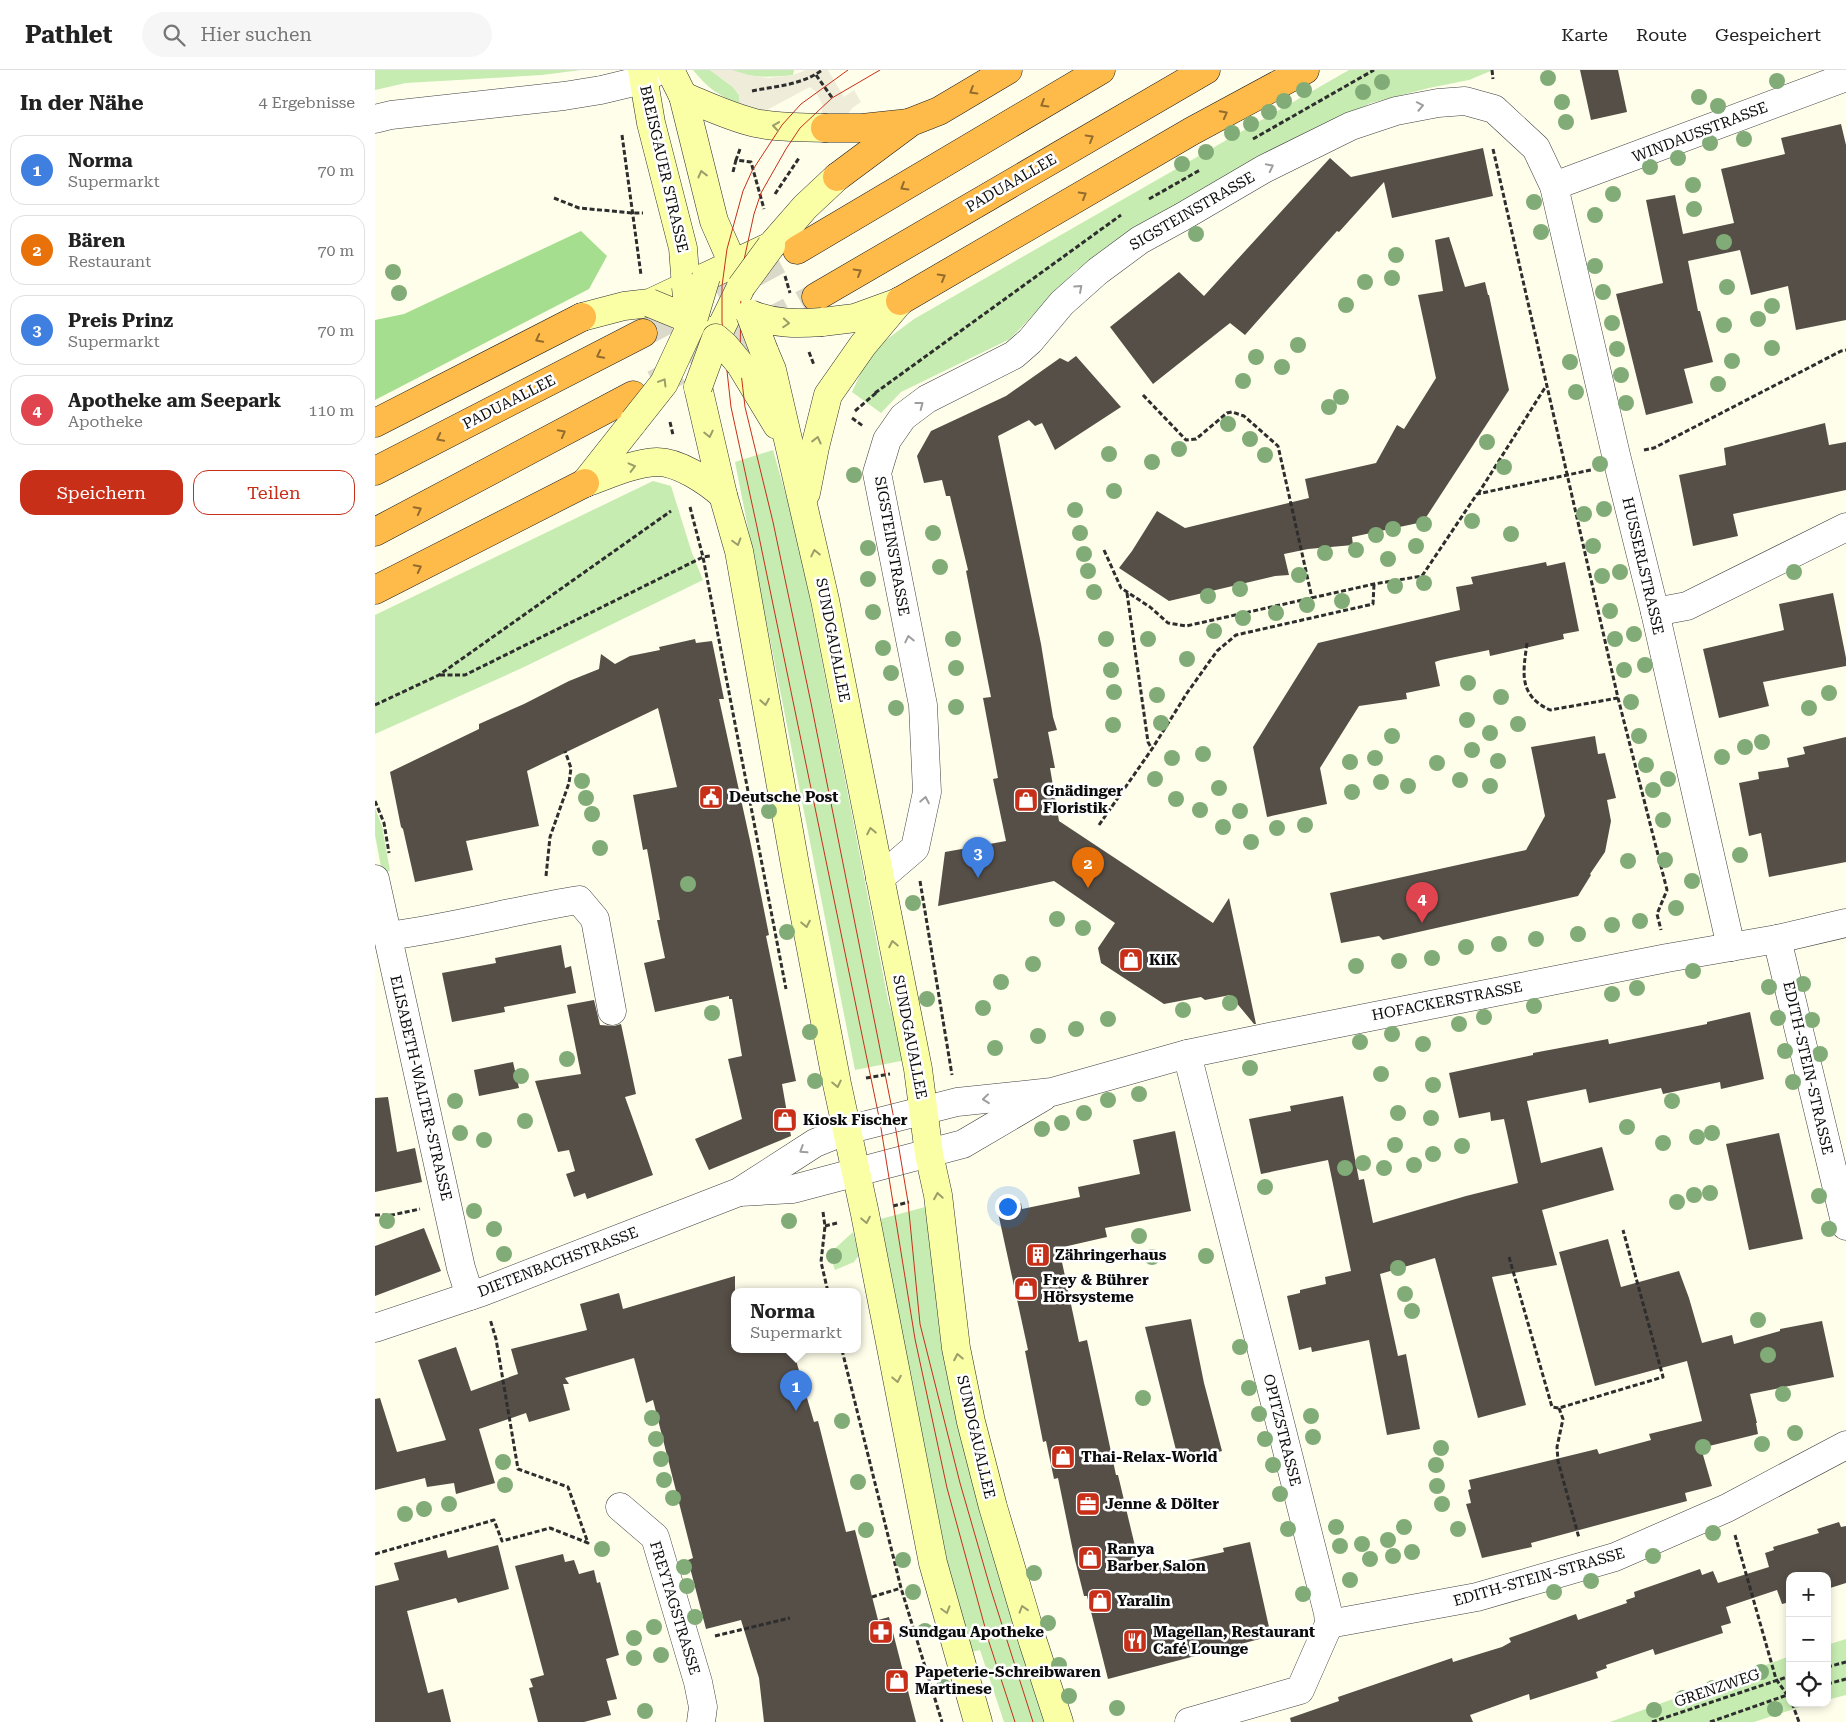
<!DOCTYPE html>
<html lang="de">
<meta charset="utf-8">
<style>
:root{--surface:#fff;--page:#f6f6f6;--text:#222;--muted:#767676;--line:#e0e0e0;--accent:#c72f19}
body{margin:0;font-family:"Roboto Serif",serif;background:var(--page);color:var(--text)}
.controls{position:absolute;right:15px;bottom:15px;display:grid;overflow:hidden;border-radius:10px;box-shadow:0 2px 8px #0003}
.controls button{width:45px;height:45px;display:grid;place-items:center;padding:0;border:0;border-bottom:1px solid var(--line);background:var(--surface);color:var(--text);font:25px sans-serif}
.you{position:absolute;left:632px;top:1136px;width:18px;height:18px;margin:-12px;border:4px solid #fff;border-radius:50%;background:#1a73e8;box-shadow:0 0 0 8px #1a73e833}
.badge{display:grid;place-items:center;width:32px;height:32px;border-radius:50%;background:var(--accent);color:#fff;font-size:16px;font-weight:700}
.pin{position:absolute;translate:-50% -41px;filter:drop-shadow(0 1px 2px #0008)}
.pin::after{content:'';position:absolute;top:26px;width:18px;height:15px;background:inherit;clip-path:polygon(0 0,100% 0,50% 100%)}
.popup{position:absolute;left:356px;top:1218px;width:130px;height:65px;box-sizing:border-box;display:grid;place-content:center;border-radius:10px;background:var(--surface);filter:drop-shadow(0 1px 4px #0005);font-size:16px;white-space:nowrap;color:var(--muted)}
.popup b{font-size:19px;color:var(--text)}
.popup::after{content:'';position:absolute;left:50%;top:100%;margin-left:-10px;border:10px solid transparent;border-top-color:var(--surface)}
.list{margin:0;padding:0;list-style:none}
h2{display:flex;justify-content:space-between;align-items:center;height:65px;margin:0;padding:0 20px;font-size:21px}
h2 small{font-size:16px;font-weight:400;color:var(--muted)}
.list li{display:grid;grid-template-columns:32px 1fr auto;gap:15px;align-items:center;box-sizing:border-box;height:70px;margin:0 10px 10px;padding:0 10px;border:1px solid var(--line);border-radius:15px}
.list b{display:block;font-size:19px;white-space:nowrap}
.list p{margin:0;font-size:16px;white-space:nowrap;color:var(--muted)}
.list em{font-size:16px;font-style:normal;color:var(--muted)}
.actions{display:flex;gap:10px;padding:15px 20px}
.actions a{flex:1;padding:11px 0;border:1px solid var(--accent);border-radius:15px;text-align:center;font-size:18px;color:var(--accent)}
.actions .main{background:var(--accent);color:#fff}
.icon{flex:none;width:28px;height:28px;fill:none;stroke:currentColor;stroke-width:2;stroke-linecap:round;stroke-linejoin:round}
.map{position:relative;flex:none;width:1471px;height:1652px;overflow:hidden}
header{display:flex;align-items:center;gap:30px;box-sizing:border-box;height:70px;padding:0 25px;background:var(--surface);border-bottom:1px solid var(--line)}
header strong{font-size:24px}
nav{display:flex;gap:28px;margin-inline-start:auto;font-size:18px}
.search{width:350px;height:45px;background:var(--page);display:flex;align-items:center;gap:12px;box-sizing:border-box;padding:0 18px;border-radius:28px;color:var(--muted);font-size:19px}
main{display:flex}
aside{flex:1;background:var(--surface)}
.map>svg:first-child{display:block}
</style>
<header>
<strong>Pathlet</strong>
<div class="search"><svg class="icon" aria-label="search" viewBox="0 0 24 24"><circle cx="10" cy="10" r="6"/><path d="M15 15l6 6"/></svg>Hier suchen</div>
<nav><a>Karte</a><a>Route</a><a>Gespeichert</a></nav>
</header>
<main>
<aside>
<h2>In der Nähe<small>4 Ergebnisse</small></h2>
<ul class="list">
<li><span class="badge" style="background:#3f7fe0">1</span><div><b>Norma</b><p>Supermarkt</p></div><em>70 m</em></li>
<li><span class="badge" style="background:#e8710a">2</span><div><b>Bären</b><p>Restaurant</p></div><em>70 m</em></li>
<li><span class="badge" style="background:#3f7fe0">3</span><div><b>Preis Prinz</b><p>Supermarkt</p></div><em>70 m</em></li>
<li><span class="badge" style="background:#e0444e">4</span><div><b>Apotheke am Seepark</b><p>Apotheke</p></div><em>110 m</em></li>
</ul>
<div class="actions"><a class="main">Speichern</a><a>Teilen</a></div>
</aside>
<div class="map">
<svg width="1471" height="1652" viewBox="0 0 1471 1652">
<rect width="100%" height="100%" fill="#fffeeb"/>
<g fill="#c6ecb1">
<polygon points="0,0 206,0 167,5 31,13 0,20"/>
<path d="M 318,0 L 335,0 L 358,17 L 364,25 L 365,33 C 345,28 331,16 318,0 Z"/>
<path d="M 357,0 L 419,0 L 418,5 C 398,7 376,9 357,0 Z"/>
<polygon points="974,0 1118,0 1094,10 1054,18 996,33 937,61 701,200 635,269 526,322 506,343 477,322 491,292 503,276 539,249"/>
<polygon points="398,380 423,468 513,930 531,990 480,1000 360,392"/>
<polygon points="278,411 296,416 317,483 328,510 147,598 0,664 0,545"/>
<polygon points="0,738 7,756 15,801 7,802 0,765"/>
<polygon points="550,1137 564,1234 673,1652 629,1652 605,1580 592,1583 571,1509 502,1150"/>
<polygon points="478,1162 484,1185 479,1192 460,1200 454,1184"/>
<polygon points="1471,1569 1471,1625 1452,1630 1452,1575"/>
<polygon points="1415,1586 1415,1633 1437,1633 1379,1652 1235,1652"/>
</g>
<polygon fill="#a6de8f" points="206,161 232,186 214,219 0,330 0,250 29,244"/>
<polygon fill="#efedda" points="335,0 357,0 374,5 394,8 418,5 431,0 453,0 469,27 479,20 486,32 477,38 465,57 442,57 448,36 441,22 435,17 386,43 363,48 365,33 364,25 358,17"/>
<g fill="#564f47">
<polygon points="1205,0 1243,0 1252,42 1216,50"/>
<polygon points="1466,54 1471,75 1471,250 1421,260 1413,216 1376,225 1365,180 1313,191 1323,241 1325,241 1338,292 1309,299 1318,333 1271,345 1241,224 1288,213 1271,130 1300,125 1308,164 1359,153 1346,99 1410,84 1406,68"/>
<polygon points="1108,78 1118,126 1017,148 1009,112 964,162 962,161 870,265 855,253 778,314 735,257 804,202 829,226 955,88 976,107"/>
<polygon points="1074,167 1090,217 1110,212 1113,225 1114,225 1134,320 1048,452 977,467 978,475 933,479 909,484 914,505 900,506 794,531 744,498 757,481 782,441 810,458 934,428 930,409 1001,393 1022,355 1029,359 1061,308 1043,225 1068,221 1060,170"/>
<polygon points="701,286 746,337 680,380 667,353 660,356 654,350 623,366 666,574 678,647 682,660 673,662 680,698 675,698 684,751 838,853 854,828 881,954 879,954 855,925 830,930 826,927 789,934 726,893 723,878 740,853 679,811 563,836 570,782 631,771 618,709 623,708 608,628 616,627 591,501 593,500 575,426 571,426 567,410 549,413 542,386 556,361 631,326 685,288 693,292"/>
<polygon points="1450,353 1454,375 1471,372 1471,420 1358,444 1363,466 1318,476 1304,405 1351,395 1349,378"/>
<polygon points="1171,492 1172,496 1190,492 1204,561 1188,564 1189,569 1115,586 1114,580 1066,590 1060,592 1065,616 1031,623 1032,629 984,636 945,698 952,734 892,747 878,677 943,573 1085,540 1081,517 1098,514 1096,507"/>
<polygon points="1458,523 1471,588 1471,596 1388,612 1394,636 1344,648 1328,579 1409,560 1404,534"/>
<polygon points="320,569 321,573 337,571 349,629 344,629 376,775 394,865 391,866 421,1011 407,1014 416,1066 334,1100 320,1069 367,1049 353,989 367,986 357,929 354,929 354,926 280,942 269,893 290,888 282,850 285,850 272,779 268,780 258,725 302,717 283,638 152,701 164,756 91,771 98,800 40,812 28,759 26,757 15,702 104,659 104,654 149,634 194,611 224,599 226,584 240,594 255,586 285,580 284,577"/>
<polygon points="1220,666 1223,684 1230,683 1241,728 1232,730 1236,751 1230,782 1215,804 1216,805 1203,826 1008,870 1004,866 966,873 955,823 1151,780 1170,746 1156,677"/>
<polygon points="1471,667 1471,792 1394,807 1386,763 1374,766 1364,713 1384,709 1383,702 1414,697 1412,688 1430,684 1428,677"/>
<polygon points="186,875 190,898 196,896 201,923 129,937 130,942 77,952 67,903 121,893 120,888"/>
<polygon points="219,930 225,955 239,956 246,954 261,1024 250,1027 278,1105 212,1129 210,1123 199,1127 191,1104 200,1101 194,1080 183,1082 160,1011 206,1004 192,935"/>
<polygon points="1375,942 1389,1009 1346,1019 1345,1012 1288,1024 1286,1018 1214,1033 1211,1019 1152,1031 1166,1093 1227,1077 1239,1120 1167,1140 1182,1195 1117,1207 1151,1335 1103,1348 1060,1188 1005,1204 1023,1286 1031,1284 1045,1359 1012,1365 994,1270 937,1282 936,1277 924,1280 912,1226 925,1223 925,1220 951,1214 950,1207 976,1201 953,1090 886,1104 874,1049 916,1041 915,1036 968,1026 984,1110 989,1109 998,1153 1091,1126 1143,1113 1129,1049 1116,1051 1115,1042 1084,1048 1074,1003 1158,985 1158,983 1233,969 1234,974 1332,954 1332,952"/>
<polygon points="138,992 144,1018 104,1026 99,1000"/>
<polygon points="13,1027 22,1082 40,1078 47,1112 0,1122 0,1028"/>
<polygon points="800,1061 816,1141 730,1158 732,1167 684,1178 704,1272 712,1270 741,1405 743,1405 765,1497 772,1496 772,1499 849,1482 848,1478 875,1472 896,1566 733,1609 712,1526 709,1526 699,1486 683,1408 679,1409 671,1371 668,1372 650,1281 653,1280 622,1138 646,1133 647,1139 705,1127 703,1117 765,1104 758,1070"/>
<polygon points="1404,1063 1428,1169 1374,1180 1351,1074"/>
<polygon points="49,1158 66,1201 0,1226 0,1176"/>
<polygon points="1233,1169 1246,1217 1304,1201 1314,1228 1327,1273 1357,1265 1359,1274 1405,1261 1405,1259 1447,1251 1459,1307 1375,1324 1382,1353 1381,1353 1383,1364 1326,1378 1337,1416 1310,1423 1312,1431 1156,1473 1157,1477 1107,1488 1091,1434 1096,1433 1093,1420 1096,1419 1094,1410 1222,1379 1224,1384 1276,1370 1274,1364 1327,1351 1312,1291 1220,1316 1184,1182"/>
<polygon points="360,1206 360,1280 418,1280 439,1352 443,1351 471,1462 480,1460 503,1550 514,1547 541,1652 389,1652 384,1608 366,1550 331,1559 313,1490 318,1488 278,1330 271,1333 259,1288 190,1308 194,1314 188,1314 195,1340 154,1352 151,1343 104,1359 120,1413 81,1424 79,1413 52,1417 50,1408 0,1420 0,1329 5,1328 22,1382 71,1370 43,1290 81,1277 96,1321 143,1304 136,1279 212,1260 205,1234 244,1223 248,1239"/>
<polygon points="816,1249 829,1313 847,1381 804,1392 770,1257"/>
<polygon points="1464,1452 1466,1457 1471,1456 1471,1513 1452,1519 1452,1506 1415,1506 1415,1532 1407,1534 1402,1520 1351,1537 1356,1553 1346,1556 1348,1563 1280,1585 1278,1579 1231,1595 1232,1598 1221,1602 1223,1608 1155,1630 1154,1624 1095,1645 1098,1652 916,1652 915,1648 964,1631 963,1627 1077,1588 1078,1592 1127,1577 1136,1572 1134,1568 1201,1544 1203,1550 1252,1533 1251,1530 1260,1527 1259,1522 1325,1499 1327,1505 1338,1501 1343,1513 1394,1497 1390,1483 1399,1480 1398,1477 1444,1463 1442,1459"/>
<polygon points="123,1475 134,1519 83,1533 81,1528 32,1541 53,1623 68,1619 76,1652 0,1652 0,1516 24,1510 19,1493 71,1480 73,1488"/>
<polygon points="188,1484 190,1492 199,1490 204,1504 219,1500 222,1513 225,1512 244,1585 231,1589 242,1629 232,1631 236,1645 209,1652 163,1652 154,1618 158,1617 155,1609 169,1605 140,1496"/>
</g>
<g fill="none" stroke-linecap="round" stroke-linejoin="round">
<g stroke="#dbdaca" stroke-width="28" stroke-dasharray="28 14" stroke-linecap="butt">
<polyline points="268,263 422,180"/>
<polyline points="279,314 441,227"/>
</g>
<defs>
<g id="street">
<polyline points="0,49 16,45 189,26 226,20 268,10 284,0"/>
<polyline points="1179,116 1471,7"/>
<polyline points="1280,542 1312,536 1471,457"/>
<polyline points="505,808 540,778 552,722 548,635 502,403 512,370 528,347 552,329 639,285 655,271 687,233 723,201 765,170 807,147 889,99 976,56 1021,41 1063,33 1090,31 1108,36 1119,39 1161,78 1179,116 1241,385 1280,542 1356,877"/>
<polyline points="0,809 86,1198 95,1226"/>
<path d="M 12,866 C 77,858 140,840 204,830 L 220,849 L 237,941"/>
<polyline points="1402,869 1471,1156"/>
<polyline points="812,984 953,1543 954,1554 925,1620 814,1652"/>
<polyline points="365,1122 418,1119 588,1074 668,1027"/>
<polyline points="0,1258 107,1222 364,1122 440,1073 472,1060 582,1032 677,1022 812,984 899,966 1292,888 1402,869 1471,853"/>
<polyline points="245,1437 280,1467 323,1612 328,1637 326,1652"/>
<polyline points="954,1554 1102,1527 1240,1487 1352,1438 1471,1375"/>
</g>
<g id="secondary">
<polyline points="267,0 276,53 308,178 311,217"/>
<polyline points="295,0 308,26 339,151 358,194"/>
<path d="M 308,26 C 332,36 355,47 380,53 C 403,58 426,57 450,58"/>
<polyline points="207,247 249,236 275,233 396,176 430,137 462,107"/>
<polyline points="314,249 341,268 366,217"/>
<polyline points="447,252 480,248 524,232"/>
<polyline points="389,281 397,300 450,530 543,999 554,1084 563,1125 581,1278 596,1352 618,1437 658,1572 684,1652"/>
<polyline points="365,294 402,355"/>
<polyline points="323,317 348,425 364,481 422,806 462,1014 490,1144 558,1493 603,1652"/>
<path d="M 210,413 C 233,405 258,393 282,392 C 304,392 332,411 348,425"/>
<polyline points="210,413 259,351"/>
<polyline points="431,423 440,377 453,325 488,275 525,231"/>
</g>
<g id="highway">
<polyline points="450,58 487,58 534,53"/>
<polyline points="462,107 536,52 564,41 633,0"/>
<polyline points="422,180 726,0"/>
<polyline points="441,227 831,0"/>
<polyline points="525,231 817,61 930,0"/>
<polyline points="0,353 207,247"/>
<polyline points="0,401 268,263"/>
<polyline points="0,462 258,325"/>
<polyline points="0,520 210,413"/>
</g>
</defs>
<use href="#street" stroke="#3f3f3f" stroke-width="29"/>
<use href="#secondary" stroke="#2e2e2e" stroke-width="29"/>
<use href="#highway" stroke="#1d1d1d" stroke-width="29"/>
<g stroke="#2e2e2e" stroke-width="3" stroke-dasharray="5 2.5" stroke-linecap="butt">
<polyline points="1117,0 1118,9"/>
<polyline points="441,5 458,29"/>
<path d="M 377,21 C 401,16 427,15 447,0"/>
<polyline points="247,65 266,205"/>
<polyline points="878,69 999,0"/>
<polyline points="365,79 361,90 376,92 389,139"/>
<polyline points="1118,79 1243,628 1292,820 1282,844 1286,860"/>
<polyline points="358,102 361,90"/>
<polyline points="400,124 424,88"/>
<polyline points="179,128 204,138 258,143 268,143"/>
<polyline points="774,129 825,100"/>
<polyline points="434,282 439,295"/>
<polyline points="500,323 746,145"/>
<polyline points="768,325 811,370 821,369 852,343 857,342 869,346 903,376 937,528"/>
<polyline points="480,341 502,322"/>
<polyline points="477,348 488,356"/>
<polyline points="295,352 298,365"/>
<polyline points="1269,380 1279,378 1466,281 1471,280"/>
<polyline points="1103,424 1171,316"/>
<polyline points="315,437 328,487 411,919"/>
<polyline points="729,480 746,518 775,537 793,553 811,556 999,514 1047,506 1102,424 1216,400"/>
<polyline points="752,523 773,672 777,679"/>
<path d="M 1152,573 C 1148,603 1143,625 1175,640 L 1243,628"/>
<polyline points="65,605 90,605 328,487 335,486"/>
<polyline points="0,635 64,605 296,441"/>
<polyline points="0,731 9,753 14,783"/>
<polyline points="724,755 777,679 812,623 842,581 861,565 998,534 999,514"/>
<polyline points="171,806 175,767 194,713 196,698 190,681"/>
<polyline points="545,811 577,1005"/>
<polyline points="491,1008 515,1004"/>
<polyline points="518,1136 534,1132"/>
<polyline points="448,1142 450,1156 446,1192 453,1222"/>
<polyline points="0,1145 17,1145 45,1139"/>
<polyline points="450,1156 462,1153"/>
<polyline points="1134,1187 1177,1337 1184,1338 1288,1307 1248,1160"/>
<polyline points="467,1280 526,1518 567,1652"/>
<polyline points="1184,1338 1188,1349 1182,1377 1183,1391 1204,1468"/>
<polyline points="1360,1465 1401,1609 1415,1629"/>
<polyline points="0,1484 119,1450 127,1471 175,1458 213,1473 193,1417 143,1399 121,1269 115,1249"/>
<polyline points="497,1527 526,1518"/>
<polyline points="340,1566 415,1548"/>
<polyline points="1452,1597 1471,1592"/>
<polyline points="1452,1614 1471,1609"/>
<polyline points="1417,1633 1424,1652"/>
<polyline points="1277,1652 1415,1606"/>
<polyline points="1335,1652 1415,1624"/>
</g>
<use href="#street" stroke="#fff" stroke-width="28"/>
<use href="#secondary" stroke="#faffa6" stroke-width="28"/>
<use href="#highway" stroke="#ffbb49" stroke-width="28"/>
<g stroke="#c72f19" stroke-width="1">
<polyline points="473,0 426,34 407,55 377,101 368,121 352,179 347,216 347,252 352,301 356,337 382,457 505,1052 540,1269 572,1418 614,1572 640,1652"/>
<polyline points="505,0 457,28 425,58 411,79 386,123 379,144 369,190 366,217 365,294 370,337 398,452 436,633 519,1049 533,1132 545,1254 585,1413 615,1517 658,1652"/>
</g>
<defs>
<g id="secondary-bridge">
<polyline points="366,217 396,176"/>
<polyline points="275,233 314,249 311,217"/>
<path d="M 375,244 C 399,254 422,254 447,252"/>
<polyline points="375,244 389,281"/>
<polyline points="319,247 331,207"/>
<polyline points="323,317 341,268 350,276 365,294"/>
<polyline points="259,351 289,313 315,257"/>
</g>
</defs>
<use href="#secondary-bridge" stroke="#2e2e2e" stroke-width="29" stroke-linecap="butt"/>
<polyline stroke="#2e2e2e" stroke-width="3" stroke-dasharray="5 2.5" stroke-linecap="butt" points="410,206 415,223"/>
<use href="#secondary-bridge" stroke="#faffa6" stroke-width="28"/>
</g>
<g fill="#81ac77">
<circle cx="1173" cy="8" r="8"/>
<circle cx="1402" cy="11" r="8"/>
<circle cx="1007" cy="12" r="8"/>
<circle cx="929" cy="20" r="8"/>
<circle cx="988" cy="22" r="8"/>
<circle cx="1324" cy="27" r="8"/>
<circle cx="909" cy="31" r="8"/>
<circle cx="1187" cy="32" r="8"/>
<circle cx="1343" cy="36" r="8"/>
<circle cx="894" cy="42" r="8"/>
<circle cx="1191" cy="52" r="8"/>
<circle cx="876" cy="54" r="8"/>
<circle cx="857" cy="63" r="8"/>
<circle cx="1369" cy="69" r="8"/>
<circle cx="1335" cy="73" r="8"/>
<circle cx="831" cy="82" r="8"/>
<circle cx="1303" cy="88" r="8"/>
<circle cx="807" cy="94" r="8"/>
<circle cx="1275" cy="97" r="8"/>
<circle cx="1318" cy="115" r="8"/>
<circle cx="1238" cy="124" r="8"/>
<circle cx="1159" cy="132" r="8"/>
<circle cx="1319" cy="139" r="8"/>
<circle cx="1220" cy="145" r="8"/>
<circle cx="1166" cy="162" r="8"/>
<circle cx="821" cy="164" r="8"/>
<circle cx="1349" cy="172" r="8"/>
<circle cx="1021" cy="185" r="8"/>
<circle cx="1220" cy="196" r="8"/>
<circle cx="18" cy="202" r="8"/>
<circle cx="1017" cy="208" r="8"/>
<circle cx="990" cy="212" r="8"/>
<circle cx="1352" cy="217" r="8"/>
<circle cx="1228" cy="222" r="8"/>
<circle cx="24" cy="223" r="8"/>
<circle cx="971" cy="235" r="8"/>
<circle cx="1397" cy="236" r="8"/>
<circle cx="1383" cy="249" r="8"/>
<circle cx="1237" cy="253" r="8"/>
<circle cx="1349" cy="255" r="8"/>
<circle cx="923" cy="275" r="8"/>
<circle cx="1397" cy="278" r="8"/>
<circle cx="1242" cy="279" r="8"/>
<circle cx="881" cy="287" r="8"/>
<circle cx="1357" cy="291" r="8"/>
<circle cx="1195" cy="292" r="8"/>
<circle cx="907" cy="297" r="8"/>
<circle cx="1246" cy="305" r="8"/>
<circle cx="868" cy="311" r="8"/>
<circle cx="1343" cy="314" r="8"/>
<circle cx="1201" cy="322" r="8"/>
<circle cx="966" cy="327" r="8"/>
<circle cx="1251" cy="333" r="8"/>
<circle cx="954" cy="337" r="8"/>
<circle cx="853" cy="354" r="8"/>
<circle cx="875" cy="369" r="8"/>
<circle cx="1112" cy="372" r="8"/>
<circle cx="804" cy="379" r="8"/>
<circle cx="734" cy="384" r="8"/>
<circle cx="890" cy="385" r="8"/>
<circle cx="777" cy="392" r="8"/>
<circle cx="1225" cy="394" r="8"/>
<circle cx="1129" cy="397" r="8"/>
<circle cx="479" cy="405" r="8"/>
<circle cx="739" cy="421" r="8"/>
<circle cx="1229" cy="439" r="8"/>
<circle cx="700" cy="440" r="8"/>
<circle cx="1209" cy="444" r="8"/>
<circle cx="1097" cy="451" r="8"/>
<circle cx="1049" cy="454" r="8"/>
<circle cx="1018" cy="459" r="8"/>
<circle cx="558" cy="463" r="8"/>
<circle cx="705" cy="463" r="8"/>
<circle cx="1136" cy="464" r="8"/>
<circle cx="1001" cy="465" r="8"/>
<circle cx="1041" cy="476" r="8"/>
<circle cx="1218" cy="476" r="8"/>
<circle cx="493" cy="478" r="8"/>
<circle cx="981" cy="480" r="8"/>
<circle cx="950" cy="483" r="8"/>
<circle cx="709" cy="484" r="8"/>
<circle cx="1013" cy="489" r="8"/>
<circle cx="565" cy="497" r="8"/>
<circle cx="713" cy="501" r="8"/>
<circle cx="1245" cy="502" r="8"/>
<circle cx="1419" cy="502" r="8"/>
<circle cx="924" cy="505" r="8"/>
<circle cx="1227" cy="506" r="8"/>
<circle cx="493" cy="509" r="8"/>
<circle cx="1049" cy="513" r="8"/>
<circle cx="1020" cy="516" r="8"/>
<circle cx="865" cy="519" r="8"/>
<circle cx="719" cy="522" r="8"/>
<circle cx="833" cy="526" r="8"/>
<circle cx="967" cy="531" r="8"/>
<circle cx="932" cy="535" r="8"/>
<circle cx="1235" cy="541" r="8"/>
<circle cx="498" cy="542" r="8"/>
<circle cx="901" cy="543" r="8"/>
<circle cx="868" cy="548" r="8"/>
<circle cx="839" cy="561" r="8"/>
<circle cx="1259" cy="564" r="8"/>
<circle cx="578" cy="569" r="8"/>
<circle cx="731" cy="569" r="8"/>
<circle cx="773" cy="569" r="8"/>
<circle cx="1240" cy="569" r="8"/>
<circle cx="508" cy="578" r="8"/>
<circle cx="812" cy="589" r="8"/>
<circle cx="1270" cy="595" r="8"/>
<circle cx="581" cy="598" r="8"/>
<circle cx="736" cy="600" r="8"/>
<circle cx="1249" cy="600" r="8"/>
<circle cx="516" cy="603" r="8"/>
<circle cx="1093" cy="613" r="8"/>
<circle cx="739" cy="622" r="8"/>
<circle cx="1454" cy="623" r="8"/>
<circle cx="782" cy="625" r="8"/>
<circle cx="1126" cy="627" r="8"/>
<circle cx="1256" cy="632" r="8"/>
<circle cx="581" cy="637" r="8"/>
<circle cx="521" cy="638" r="8"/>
<circle cx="1434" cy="638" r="8"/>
<circle cx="1092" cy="650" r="8"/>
<circle cx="786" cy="653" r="8"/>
<circle cx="1143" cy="654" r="8"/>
<circle cx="738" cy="655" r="8"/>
<circle cx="1115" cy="663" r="8"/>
<circle cx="1017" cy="666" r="8"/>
<circle cx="1264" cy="666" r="8"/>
<circle cx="1387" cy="672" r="8"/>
<circle cx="1370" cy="677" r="8"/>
<circle cx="1097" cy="680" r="8"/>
<circle cx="828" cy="684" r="8"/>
<circle cx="1347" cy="687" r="8"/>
<circle cx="797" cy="688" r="8"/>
<circle cx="1000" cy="688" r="8"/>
<circle cx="1123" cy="691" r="8"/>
<circle cx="975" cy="692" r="8"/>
<circle cx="1062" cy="693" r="8"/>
<circle cx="1271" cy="695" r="8"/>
<circle cx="780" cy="709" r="8"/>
<circle cx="1293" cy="709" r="8"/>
<circle cx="1085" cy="710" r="8"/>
<circle cx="207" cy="711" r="8"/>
<circle cx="1006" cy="712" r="8"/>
<circle cx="1033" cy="716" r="8"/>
<circle cx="1115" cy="716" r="8"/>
<circle cx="844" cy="718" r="8"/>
<circle cx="1278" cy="720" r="8"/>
<circle cx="977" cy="722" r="8"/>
<circle cx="211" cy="728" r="8"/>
<circle cx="801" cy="729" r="8"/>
<circle cx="825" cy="740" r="8"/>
<circle cx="394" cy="741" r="8"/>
<circle cx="865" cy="741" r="8"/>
<circle cx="217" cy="744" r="8"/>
<circle cx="1288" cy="750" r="8"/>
<circle cx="930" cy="755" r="8"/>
<circle cx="848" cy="757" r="8"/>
<circle cx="902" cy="758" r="8"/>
<circle cx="876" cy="772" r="8"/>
<circle cx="225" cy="778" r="8"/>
<circle cx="1365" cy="785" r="8"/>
<circle cx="1290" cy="790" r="8"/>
<circle cx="1253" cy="791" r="8"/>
<circle cx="1317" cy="811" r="8"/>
<circle cx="313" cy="814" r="8"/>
<circle cx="538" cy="833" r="8"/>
<circle cx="1301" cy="838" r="8"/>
<circle cx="682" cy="849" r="8"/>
<circle cx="1265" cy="851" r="8"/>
<circle cx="1237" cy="855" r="8"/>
<circle cx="708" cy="858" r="8"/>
<circle cx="412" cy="862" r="8"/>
<circle cx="1203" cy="864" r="8"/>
<circle cx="1161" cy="869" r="8"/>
<circle cx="1124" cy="874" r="8"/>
<circle cx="1091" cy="877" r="8"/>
<circle cx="1057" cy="888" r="8"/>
<circle cx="1024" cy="891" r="8"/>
<circle cx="658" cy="894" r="8"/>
<circle cx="981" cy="896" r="8"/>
<circle cx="1318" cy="901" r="8"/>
<circle cx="626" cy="912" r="8"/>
<circle cx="1428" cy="914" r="8"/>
<circle cx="1394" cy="917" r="8"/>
<circle cx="1262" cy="918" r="8"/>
<circle cx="1237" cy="924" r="8"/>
<circle cx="552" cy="929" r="8"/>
<circle cx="855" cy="933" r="8"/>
<circle cx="1159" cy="936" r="8"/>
<circle cx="608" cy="938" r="8"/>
<circle cx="808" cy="940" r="8"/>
<circle cx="337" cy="943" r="8"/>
<circle cx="1109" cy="947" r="8"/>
<circle cx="1403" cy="948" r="8"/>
<circle cx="733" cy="949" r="8"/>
<circle cx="1437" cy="950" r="8"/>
<circle cx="1084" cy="954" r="8"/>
<circle cx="701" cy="959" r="8"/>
<circle cx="435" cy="962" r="8"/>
<circle cx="1017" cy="964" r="8"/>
<circle cx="663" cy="966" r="8"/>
<circle cx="985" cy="972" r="8"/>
<circle cx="1048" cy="974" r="8"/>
<circle cx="620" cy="978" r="8"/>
<circle cx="1410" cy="981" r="8"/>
<circle cx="1445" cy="984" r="8"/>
<circle cx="192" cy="989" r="8"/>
<circle cx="875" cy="998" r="8"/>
<circle cx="1006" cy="1004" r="8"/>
<circle cx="146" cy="1006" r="8"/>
<circle cx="440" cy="1011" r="8"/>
<circle cx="1418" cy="1012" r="8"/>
<circle cx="1058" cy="1015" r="8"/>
<circle cx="764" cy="1024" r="8"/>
<circle cx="733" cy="1030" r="8"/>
<circle cx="80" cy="1031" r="8"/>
<circle cx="1297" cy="1031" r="8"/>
<circle cx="709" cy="1043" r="8"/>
<circle cx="1023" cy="1043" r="8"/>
<circle cx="1056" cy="1048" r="8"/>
<circle cx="150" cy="1051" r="8"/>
<circle cx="687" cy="1053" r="8"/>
<circle cx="1252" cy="1057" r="8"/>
<circle cx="667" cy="1059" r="8"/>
<circle cx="85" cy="1063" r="8"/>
<circle cx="1337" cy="1063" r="8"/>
<circle cx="1322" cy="1067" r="8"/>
<circle cx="109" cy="1070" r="8"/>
<circle cx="1288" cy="1073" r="8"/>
<circle cx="1020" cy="1075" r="8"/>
<circle cx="1087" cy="1076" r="8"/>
<circle cx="1058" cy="1084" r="8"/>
<circle cx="988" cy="1093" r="8"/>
<circle cx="1039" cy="1095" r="8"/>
<circle cx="970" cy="1098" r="8"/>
<circle cx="1009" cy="1098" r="8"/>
<circle cx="890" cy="1117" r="8"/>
<circle cx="1335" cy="1123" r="8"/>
<circle cx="1319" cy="1125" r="8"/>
<circle cx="1444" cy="1126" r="8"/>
<circle cx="1302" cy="1132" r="8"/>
<circle cx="99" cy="1141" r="8"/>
<circle cx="12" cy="1151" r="8"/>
<circle cx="414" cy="1151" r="8"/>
<circle cx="119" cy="1159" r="8"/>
<circle cx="1454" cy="1159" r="8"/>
<circle cx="764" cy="1166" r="8"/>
<circle cx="129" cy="1184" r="8"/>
<circle cx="459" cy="1186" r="8"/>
<circle cx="831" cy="1186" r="8"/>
<circle cx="777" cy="1187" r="8"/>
<circle cx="1023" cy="1198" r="8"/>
<circle cx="1030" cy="1224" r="8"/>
<circle cx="1037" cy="1241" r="8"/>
<circle cx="1383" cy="1250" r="8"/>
<circle cx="865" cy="1277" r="8"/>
<circle cx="1393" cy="1285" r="8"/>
<circle cx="874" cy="1318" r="8"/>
<circle cx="1408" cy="1324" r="8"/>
<circle cx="768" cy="1328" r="8"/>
<circle cx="884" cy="1344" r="8"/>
<circle cx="936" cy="1346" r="8"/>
<circle cx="277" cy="1348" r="8"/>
<circle cx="467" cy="1351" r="8"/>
<circle cx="1420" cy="1363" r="8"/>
<circle cx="938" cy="1367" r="8"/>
<circle cx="281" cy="1369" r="8"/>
<circle cx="890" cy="1369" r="8"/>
<circle cx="1387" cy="1374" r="8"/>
<circle cx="1328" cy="1377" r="8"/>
<circle cx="1066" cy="1378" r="8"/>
<circle cx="286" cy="1389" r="8"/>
<circle cx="128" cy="1392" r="8"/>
<circle cx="898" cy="1395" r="8"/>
<circle cx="1061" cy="1395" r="8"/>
<circle cx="289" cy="1410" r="8"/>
<circle cx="483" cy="1412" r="8"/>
<circle cx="130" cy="1415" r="8"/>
<circle cx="1062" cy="1416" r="8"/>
<circle cx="905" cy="1424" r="8"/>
<circle cx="298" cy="1428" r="8"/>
<circle cx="74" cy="1434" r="8"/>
<circle cx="1067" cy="1434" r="8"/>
<circle cx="49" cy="1439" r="8"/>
<circle cx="30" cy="1444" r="8"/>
<circle cx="961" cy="1457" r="8"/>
<circle cx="1029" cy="1457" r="8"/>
<circle cx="913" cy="1459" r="8"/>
<circle cx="1083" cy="1459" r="8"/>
<circle cx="491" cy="1460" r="8"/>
<circle cx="1338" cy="1463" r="8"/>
<circle cx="1013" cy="1470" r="8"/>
<circle cx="987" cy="1474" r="8"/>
<circle cx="965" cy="1476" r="8"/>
<circle cx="227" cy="1479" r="8"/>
<circle cx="1037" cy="1482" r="8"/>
<circle cx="1018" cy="1486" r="8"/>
<circle cx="1278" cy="1486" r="8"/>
<circle cx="995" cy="1489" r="8"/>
<circle cx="528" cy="1490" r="8"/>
<circle cx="309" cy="1497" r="8"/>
<circle cx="659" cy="1503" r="8"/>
<circle cx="975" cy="1510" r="8"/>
<circle cx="1216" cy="1511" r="8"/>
<circle cx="312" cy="1516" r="8"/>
<circle cx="538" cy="1522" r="8"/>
<circle cx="1179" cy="1522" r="8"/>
<circle cx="928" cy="1524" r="8"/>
<circle cx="320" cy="1547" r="8"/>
<circle cx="673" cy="1553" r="8"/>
<circle cx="279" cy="1557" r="8"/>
<circle cx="550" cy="1561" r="8"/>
<circle cx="259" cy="1568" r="8"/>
<circle cx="286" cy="1585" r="8"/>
<circle cx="259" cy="1588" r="8"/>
<circle cx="684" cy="1595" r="8"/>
<circle cx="1386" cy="1602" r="8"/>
<circle cx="1367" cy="1609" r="8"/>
<circle cx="569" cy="1617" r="8"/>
<circle cx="1338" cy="1618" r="8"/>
<circle cx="694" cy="1626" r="8"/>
<circle cx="1308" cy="1628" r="8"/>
<circle cx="742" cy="1638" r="8"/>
<circle cx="1400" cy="1639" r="8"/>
<circle cx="1279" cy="1640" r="8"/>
<circle cx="270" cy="1641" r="8"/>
</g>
<defs><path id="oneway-chevron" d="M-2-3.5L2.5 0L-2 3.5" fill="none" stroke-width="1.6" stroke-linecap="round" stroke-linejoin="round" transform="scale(1.25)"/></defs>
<g stroke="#926c2e">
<use href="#oneway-chevron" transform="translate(598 21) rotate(149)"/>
<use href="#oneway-chevron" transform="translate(669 34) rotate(149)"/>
<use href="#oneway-chevron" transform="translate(849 44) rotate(-28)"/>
<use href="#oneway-chevron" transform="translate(715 68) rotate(-30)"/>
<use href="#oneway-chevron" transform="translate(529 117) rotate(149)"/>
<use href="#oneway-chevron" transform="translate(708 125) rotate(-30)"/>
<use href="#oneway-chevron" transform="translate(483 202) rotate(-30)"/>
<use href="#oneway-chevron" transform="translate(567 207) rotate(-30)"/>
<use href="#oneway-chevron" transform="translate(164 269) rotate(153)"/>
<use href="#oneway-chevron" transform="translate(225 285) rotate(153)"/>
<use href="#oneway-chevron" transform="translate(187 363) rotate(-28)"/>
<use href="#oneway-chevron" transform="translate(65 368) rotate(153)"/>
<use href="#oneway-chevron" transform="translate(43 440) rotate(-28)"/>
<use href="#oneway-chevron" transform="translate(43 498) rotate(-27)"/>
</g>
<g stroke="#9e9e9e">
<use href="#oneway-chevron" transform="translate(1045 36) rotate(-11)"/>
<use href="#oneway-chevron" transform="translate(895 97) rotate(-27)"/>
<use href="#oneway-chevron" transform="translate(704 218) rotate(-42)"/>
<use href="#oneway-chevron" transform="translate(545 335) rotate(-37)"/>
<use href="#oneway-chevron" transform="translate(534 569) rotate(-102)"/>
<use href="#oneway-chevron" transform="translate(550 730) rotate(-79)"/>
<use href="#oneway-chevron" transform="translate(611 1029) rotate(174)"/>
<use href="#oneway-chevron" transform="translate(428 1080) rotate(147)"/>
</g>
<g stroke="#9b9e68">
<use href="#oneway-chevron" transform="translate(401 56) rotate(-172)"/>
<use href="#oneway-chevron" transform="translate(327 104) rotate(-104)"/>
<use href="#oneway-chevron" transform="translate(411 253) rotate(4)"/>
<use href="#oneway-chevron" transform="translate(288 312) rotate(-59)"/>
<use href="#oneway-chevron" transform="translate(334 364) rotate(77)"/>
<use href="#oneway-chevron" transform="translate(442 370) rotate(-76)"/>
<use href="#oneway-chevron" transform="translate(257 397) rotate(-14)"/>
<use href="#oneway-chevron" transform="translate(362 472) rotate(74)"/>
<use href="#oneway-chevron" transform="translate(440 483) rotate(-102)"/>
<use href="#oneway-chevron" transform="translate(390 632) rotate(80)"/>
<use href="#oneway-chevron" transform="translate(496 761) rotate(-101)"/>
<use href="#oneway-chevron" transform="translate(431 854) rotate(79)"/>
<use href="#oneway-chevron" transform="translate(518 874) rotate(-101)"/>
<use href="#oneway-chevron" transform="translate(462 1014) rotate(78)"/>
<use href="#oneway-chevron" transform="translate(563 1126) rotate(-99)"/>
<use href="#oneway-chevron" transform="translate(491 1150) rotate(79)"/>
<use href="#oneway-chevron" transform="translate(583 1287) rotate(-101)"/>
<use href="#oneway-chevron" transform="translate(522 1309) rotate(79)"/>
<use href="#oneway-chevron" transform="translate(648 1539) rotate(-107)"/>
<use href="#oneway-chevron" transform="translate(571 1540) rotate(74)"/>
</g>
<defs>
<symbol id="civic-square" viewBox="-11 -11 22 22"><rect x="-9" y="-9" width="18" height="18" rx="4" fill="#c72f19" stroke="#fff"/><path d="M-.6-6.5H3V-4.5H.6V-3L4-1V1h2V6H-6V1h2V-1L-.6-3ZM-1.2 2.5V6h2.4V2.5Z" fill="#fff"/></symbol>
<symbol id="shop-square" viewBox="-11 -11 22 22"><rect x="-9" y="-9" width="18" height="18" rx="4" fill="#c72f19" stroke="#fff"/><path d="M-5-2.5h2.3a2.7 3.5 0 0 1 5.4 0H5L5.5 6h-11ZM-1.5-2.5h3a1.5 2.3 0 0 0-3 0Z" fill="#fff"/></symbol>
<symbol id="building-square" viewBox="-11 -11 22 22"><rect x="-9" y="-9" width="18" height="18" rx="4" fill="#c72f19" stroke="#fff"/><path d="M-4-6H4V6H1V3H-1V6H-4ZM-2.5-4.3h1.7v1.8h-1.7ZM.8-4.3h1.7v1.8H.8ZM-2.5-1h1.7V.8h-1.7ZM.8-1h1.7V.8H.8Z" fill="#fff"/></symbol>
<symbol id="office-square" viewBox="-11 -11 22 22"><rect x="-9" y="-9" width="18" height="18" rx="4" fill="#c72f19" stroke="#fff"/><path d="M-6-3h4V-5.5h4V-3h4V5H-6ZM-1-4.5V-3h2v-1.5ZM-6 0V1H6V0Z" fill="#fff"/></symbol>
<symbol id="pharmacy-square" viewBox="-11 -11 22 22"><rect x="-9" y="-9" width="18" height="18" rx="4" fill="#c72f19" stroke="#fff"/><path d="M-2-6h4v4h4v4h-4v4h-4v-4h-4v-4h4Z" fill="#fff"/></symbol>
<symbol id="restaurant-square" viewBox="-11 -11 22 22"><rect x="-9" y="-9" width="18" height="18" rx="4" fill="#c72f19" stroke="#fff"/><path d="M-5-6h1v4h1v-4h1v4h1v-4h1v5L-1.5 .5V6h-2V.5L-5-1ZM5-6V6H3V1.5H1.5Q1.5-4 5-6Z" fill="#fff"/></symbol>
</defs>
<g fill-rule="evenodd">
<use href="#civic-square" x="322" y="713" width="28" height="28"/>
<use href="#shop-square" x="637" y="716" width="28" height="28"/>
<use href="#shop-square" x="742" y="876" width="28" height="28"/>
<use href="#shop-square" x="396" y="1036" width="28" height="28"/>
<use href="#building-square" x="649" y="1171" width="28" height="28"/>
<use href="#shop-square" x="637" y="1205" width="28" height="28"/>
<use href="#shop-square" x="674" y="1373" width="28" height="28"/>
<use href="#office-square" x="699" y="1420" width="28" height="28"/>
<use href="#shop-square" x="701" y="1474" width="28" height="28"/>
<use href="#shop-square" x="711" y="1517" width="28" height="28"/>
<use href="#pharmacy-square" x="492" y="1548" width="28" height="28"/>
<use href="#restaurant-square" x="746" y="1557" width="28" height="28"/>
<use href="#shop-square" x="508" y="1597" width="28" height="28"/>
</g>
<g text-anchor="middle" stroke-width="5" stroke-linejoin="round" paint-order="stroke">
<g font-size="15" fill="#0c0c0c" stroke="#fff">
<text transform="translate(1325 62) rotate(-21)" y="5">WINDAUSSTRASSE</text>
<text transform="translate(289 99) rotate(77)" y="5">BREISGAUER STRASSE</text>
<text transform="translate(636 113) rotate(-30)" y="5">PADUAALLEE</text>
<text transform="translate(817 141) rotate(-30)" y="5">SIGSTEINSTRASSE</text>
<text transform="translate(134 332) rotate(-27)" y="5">PADUAALLEE</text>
<text transform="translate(517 476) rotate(80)" y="5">SIGSTEINSTRASSE</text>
<text transform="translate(1268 496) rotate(77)" y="5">HUSSERLSTRASSE</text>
<text transform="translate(458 570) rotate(79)" y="5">SUNDGAUALLEE</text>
<text transform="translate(1072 931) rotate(-11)" y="5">HOFACKERSTRASSE</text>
<text transform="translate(535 967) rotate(79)" y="5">SUNDGAUALLEE</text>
<text transform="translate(1433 998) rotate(77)" y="5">EDITH-STEIN-STRASSE</text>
<text transform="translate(46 1018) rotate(77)" y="5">ELISABETH-WALTER-STRASSE</text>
<text transform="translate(183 1192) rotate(-21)" y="5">DIETENBACHSTRASSE</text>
<text transform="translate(907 1360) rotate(76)" y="5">OPITZSTRASSE</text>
<text transform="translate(601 1367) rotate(77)" y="5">SUNDGAUALLEE</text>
<text transform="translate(1164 1507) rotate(-16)" y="5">EDITH-STEIN-STRASSE</text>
<text transform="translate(300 1538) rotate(73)" y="5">FREYTAGSTRASSE</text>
<text transform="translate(1342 1618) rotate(-19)" y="5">GRENZWEG</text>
</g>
<g font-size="15" font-weight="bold" fill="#0c0c0c" stroke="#fff" text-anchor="start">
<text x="668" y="726">Gnädinger<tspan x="668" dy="17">Floristik</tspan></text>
<text x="354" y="732">Deutsche Post</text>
<text x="774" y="895">KiK</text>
<text x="428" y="1055">Kiosk Fischer</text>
<text x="680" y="1190">Zähringerhaus</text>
<text x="668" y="1215">Frey &amp; Bührer<tspan x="668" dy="17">Hörsysteme</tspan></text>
<text x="706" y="1392">Thai-Relax-World</text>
<text x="730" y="1439">Jenne &amp; Dölter</text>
<text x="732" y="1484">Ranya<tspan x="732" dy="17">Barber Salon</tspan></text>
<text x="742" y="1536">Yaralin</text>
<text x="524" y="1567">Sundgau Apotheke</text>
<text x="778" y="1567">Magellan, Restaurant<tspan x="778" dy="17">Café Lounge</tspan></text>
<text x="540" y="1607">Papeterie-Schreibwaren<tspan x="540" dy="17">Martinese</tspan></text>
</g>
</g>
</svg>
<div class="controls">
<button>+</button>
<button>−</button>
<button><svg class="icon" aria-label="locate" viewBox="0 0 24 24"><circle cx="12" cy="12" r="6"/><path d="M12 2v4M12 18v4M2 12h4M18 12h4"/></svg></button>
</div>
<div class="you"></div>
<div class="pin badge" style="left:421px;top:1341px;background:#3f7fe0">1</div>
<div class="popup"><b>Norma</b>Supermarkt</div>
<div class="pin badge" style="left:713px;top:818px;background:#e8710a">2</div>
<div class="pin badge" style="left:603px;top:808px;background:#3f7fe0">3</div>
<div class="pin badge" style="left:1047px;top:853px;background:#e0444e">4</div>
</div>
</main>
